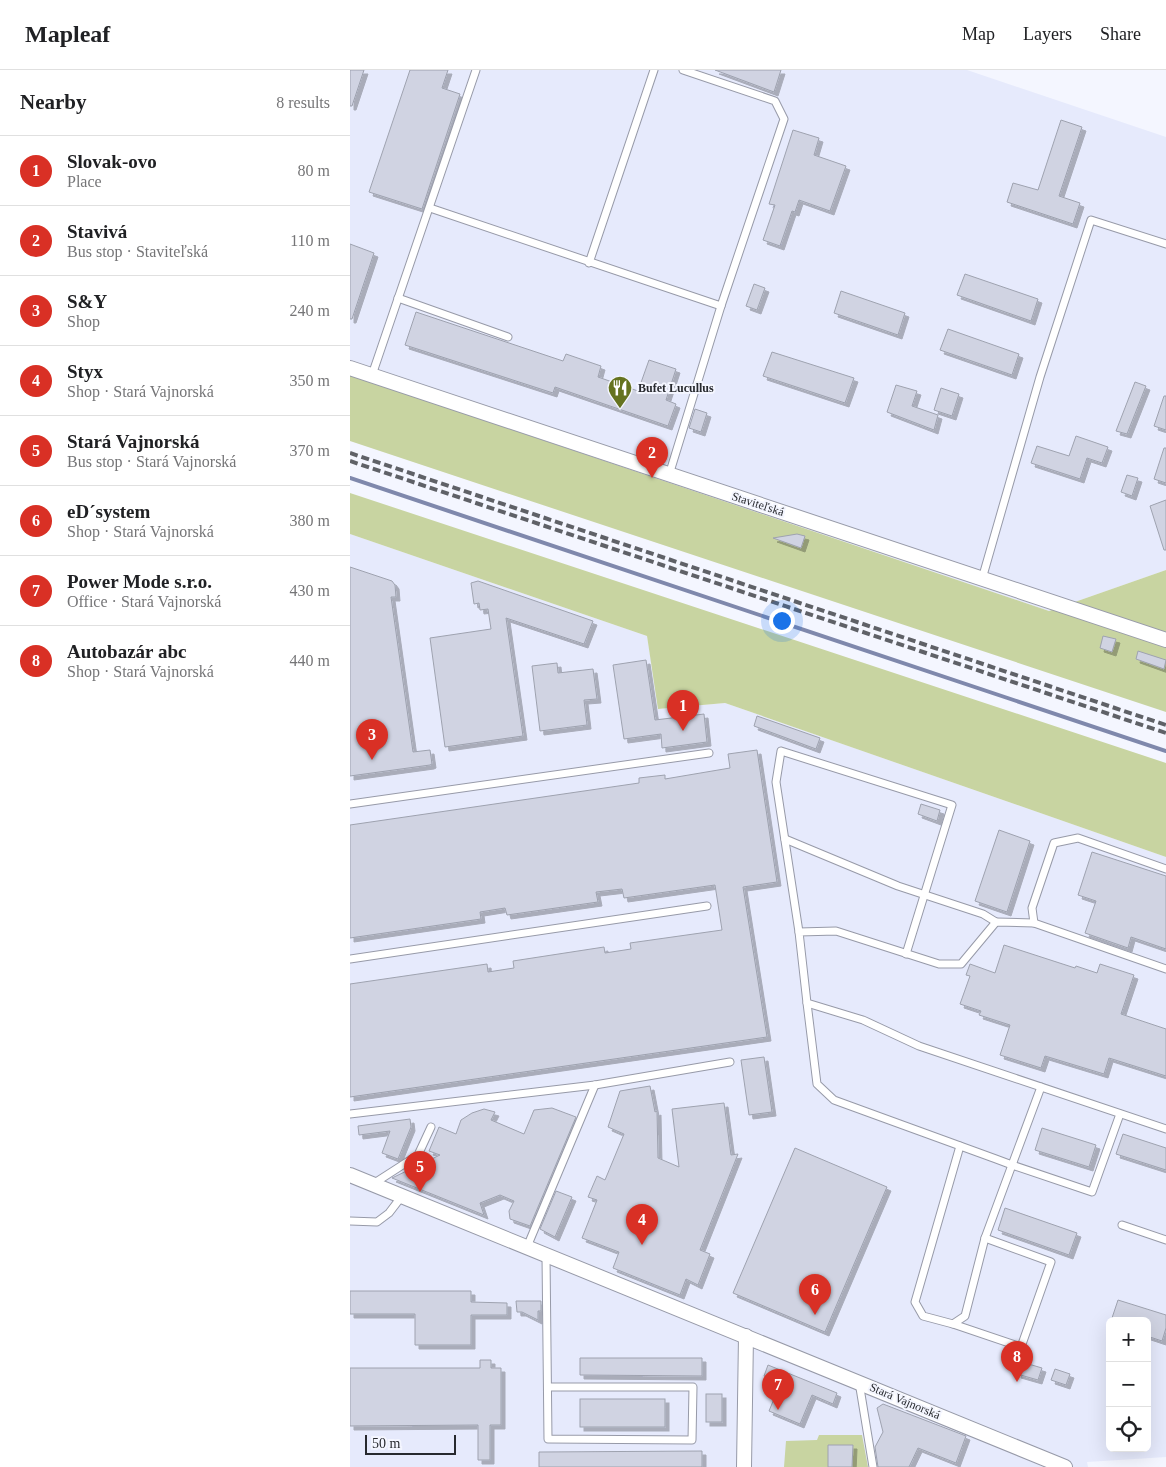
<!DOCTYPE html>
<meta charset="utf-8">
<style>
:root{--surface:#fff;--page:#f6f6f6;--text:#202124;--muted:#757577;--line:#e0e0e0;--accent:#d93025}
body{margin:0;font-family:Georgia,serif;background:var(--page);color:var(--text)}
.controls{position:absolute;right:15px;bottom:15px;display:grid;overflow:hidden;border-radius:8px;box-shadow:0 5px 20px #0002}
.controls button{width:45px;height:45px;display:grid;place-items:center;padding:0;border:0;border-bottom:1px solid var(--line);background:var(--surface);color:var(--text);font:25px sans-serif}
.scale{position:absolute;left:15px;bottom:12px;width:91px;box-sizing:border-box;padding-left:5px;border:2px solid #27292e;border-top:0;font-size:14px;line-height:18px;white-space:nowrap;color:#27292e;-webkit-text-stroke:4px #f4f6ff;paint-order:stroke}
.you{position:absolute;left:431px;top:550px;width:18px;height:18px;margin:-12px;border:4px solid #fff;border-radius:50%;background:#1a73e8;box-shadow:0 0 0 8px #1a73e833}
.badge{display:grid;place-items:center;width:32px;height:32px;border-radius:50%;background:var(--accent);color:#fff;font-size:16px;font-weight:700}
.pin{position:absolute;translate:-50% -41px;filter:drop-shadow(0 1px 2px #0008)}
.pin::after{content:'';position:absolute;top:26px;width:18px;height:15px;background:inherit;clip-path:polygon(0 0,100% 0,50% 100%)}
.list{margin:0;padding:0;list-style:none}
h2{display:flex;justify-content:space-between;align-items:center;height:65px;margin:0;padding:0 20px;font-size:21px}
h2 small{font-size:16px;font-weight:400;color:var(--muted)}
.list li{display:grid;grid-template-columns:32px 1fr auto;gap:15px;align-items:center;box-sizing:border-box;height:70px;padding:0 20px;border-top:1px solid var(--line)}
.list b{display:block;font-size:19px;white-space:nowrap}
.list p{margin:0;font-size:16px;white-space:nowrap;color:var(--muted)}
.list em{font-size:16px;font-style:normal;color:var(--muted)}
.icon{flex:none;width:28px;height:28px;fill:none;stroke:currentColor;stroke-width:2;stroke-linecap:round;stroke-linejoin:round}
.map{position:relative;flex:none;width:816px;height:1397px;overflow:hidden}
header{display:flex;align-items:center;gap:30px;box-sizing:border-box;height:70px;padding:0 25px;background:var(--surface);border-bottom:1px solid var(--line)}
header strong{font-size:24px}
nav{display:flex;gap:28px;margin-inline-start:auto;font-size:18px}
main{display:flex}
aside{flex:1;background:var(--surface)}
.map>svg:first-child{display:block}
</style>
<header>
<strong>Mapleaf</strong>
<nav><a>Map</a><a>Layers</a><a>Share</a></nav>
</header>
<main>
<aside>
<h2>Nearby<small>8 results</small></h2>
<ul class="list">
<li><span class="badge">1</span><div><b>Slovak-ovo</b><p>Place</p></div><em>80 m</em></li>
<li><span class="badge">2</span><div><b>Stavivá</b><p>Bus stop · Staviteľská</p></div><em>110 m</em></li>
<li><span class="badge">3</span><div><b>S&amp;Y</b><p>Shop</p></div><em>240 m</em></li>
<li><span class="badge">4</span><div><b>Styx</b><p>Shop · Stará Vajnorská</p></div><em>350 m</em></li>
<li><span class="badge">5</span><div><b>Stará Vajnorská</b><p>Bus stop · Stará Vajnorská</p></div><em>370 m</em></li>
<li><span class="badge">6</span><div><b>eD´system</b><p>Shop · Stará Vajnorská</p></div><em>380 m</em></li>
<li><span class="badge">7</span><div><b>Power Mode s.r.o.</b><p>Office · Stará Vajnorská</p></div><em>430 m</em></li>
<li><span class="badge">8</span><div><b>Autobazár abc</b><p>Shop · Stará Vajnorská</p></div><em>440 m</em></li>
</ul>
</aside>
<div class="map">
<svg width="816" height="1397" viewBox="0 0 816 1397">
<defs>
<filter id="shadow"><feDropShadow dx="4" dy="4" stdDeviation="0" flood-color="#0004"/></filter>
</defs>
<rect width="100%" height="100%" fill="#f4f6ff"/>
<g fill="#e6eafc" fill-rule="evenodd">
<polygon points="0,0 617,0 816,67 816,500 699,541 0,305"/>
<path d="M 0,464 L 297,566 L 309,639 L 375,633 L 816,787 L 816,1387 L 737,1392 L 738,1397 L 0,1397 ZM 760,1251 L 797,1251 L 797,1378 L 760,1378 Z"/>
</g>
<g fill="#c8d4a1">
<polygon points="0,305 699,541 816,500 816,642 0,371"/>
<polygon points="0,423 816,693 816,787 375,633 308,639 297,566 0,464"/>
<polygon points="469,1365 512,1365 518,1397 434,1397 436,1371 467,1370"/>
</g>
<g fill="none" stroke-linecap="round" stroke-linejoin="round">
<polyline stroke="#7f88ac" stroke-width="4" points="0,408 816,681"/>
</g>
<g fill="#d0d3e2" stroke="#9ea2af" filter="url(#shadow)">
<polygon points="0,0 14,0 2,36 0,36"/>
<polygon points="60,0 98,0 92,18 110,24 72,139 19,122"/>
<polygon points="365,0 431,0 424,22"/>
<polygon points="711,50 732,57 709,126 730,133 723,154 657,132 663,113 688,120"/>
<polygon points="443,60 469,68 464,85 496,96 480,141 449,130 445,142 442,141 430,176 413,170 425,135 419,134"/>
<polygon points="0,174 24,183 2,249 0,249"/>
<polygon points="615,204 688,229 681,251 607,225"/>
<polygon points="404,214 415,218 407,240 396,236"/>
<polygon points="491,221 555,243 548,265 484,243"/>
<polygon points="66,242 213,291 216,284 251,296 248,307 288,321 299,290 326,299 316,330 326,334 318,356 205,317 203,323 55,275"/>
<polygon points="598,259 669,284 662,305 590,280"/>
<polygon points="422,282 504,308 495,333 413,306"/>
<polygon points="785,312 796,316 777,364 766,361"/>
<polygon points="546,315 567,321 562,336 588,345 584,360 537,342"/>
<polygon points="591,318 609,324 602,346 584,340"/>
<polygon points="814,326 816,326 816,360 804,356"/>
<polygon points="345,339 357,343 351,362 339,358"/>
<polygon points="726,366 758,377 752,393 737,388 730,409 681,393 687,376 719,386"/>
<polygon points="814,378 816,378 816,413 804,409"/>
<polygon points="777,405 788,408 782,426 771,422"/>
<polygon points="816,430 816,480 814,480 800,436"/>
<polygon points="447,464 455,466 451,478 423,468"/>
<polygon points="0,497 42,511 45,515 46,527 41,527 63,682 80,680 82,694 80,695 0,706"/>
<polygon points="128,511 243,551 234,574 156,548 173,666 95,677 80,568 141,559 138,539 130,540 129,533 124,534 121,513"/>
<polygon points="753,566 766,569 762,582 750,578"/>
<polygon points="788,581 816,590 814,599 786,589"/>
<polygon points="296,590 305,650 354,644 357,672 312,678 311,664 274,669 263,595"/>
<polygon points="207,593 208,603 243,599 247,629 234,630 237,655 190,661 182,596"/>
<polygon points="407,646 470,668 466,679 404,656"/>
<polygon points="407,680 427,812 393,817 417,967 0,1027 0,914 137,894 138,902 164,898 163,891 254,877 255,883 281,879 280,873 372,860 365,815 274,828 272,819 246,822 248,832 157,845 155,838 130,842 131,849 0,868 0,755 289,713 289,708 315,705 315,709 380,698 378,684"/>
<polygon points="571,734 590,740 587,751 568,744"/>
<polygon points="649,760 680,771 657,842 625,831"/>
<polygon points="742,782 816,806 816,879 781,867 778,878 735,863 746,831 728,825"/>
<polygon points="654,875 725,898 726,896 747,903 750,894 784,905 771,944 816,959 816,1006 759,988 754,1004 695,986 691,998 650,985 660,955 629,945 631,941 610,934 620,906 616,905 620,894 645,903"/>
<polygon points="414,987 422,1042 399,1045 391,990"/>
<polygon points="300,1016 305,1042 307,1041 308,1088 329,1097 322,1039 374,1033 381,1085 388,1084 350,1180 360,1184 348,1215 336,1209 330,1225 263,1198 269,1182 232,1168 247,1130 238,1127 247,1106 255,1110 274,1064 258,1057 270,1021"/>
<polygon points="202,1038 226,1047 180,1156 160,1149 159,1141 164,1131 150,1125 130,1133 134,1145 42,1108 90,1085 79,1081 89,1057 106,1064 111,1050 122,1043 134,1039 145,1042 141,1050 174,1064 184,1040"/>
<polygon points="60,1049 61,1057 48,1089 32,1083 40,1061 9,1065 8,1056"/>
<polygon points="692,1058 746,1075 739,1097 685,1080"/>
<polygon points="773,1064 816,1078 816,1100 766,1084"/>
<polygon points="445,1078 537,1117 475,1262 383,1223"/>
<polygon points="206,1121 222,1127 205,1167 190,1159"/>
<polygon points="655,1138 727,1163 719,1185 648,1160"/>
<polygon points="0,1221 121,1221 121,1232 157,1233 157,1245 121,1245 121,1275 65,1275 65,1244 0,1244"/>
<polygon points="768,1230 816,1245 816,1258 812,1271 797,1266 797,1251 761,1251"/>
<polygon points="166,1231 191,1231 191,1241 188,1241 188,1250 172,1242 167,1242"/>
<polygon points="230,1288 352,1288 352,1306 230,1305"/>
<polygon points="130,1290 141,1290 141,1298 151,1298 151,1355 140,1355 140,1390 128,1390 128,1355 0,1356 0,1298 130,1298"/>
<polygon points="665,1290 692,1298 688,1310 667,1304 668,1301 662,1300"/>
<polygon points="418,1295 487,1323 483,1334 462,1325 450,1354 419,1341 431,1312 414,1306"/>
<polygon points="705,1299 720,1304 716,1315 701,1310"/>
<rect x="356" y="1324" width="16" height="28"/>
<rect x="230" y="1329" width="85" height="28"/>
<polygon points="533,1334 616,1366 606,1393 568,1378 559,1397 528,1397 525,1377 533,1362 527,1338"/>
<polygon points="478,1375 503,1375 502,1397 478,1397"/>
<polygon points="352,1381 352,1397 189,1397 189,1382"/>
</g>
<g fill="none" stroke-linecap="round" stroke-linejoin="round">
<defs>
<g id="lane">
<polyline points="80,138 371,236"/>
<polyline points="239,193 304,0"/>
<polyline points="48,228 158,267"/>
<polyline points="22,305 126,0"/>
<polyline points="319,405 371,236 434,49 425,31 333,0"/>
<polyline points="632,509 690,307 741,150 816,174"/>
<polyline points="0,734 359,683"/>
<polyline points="435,769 548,816 633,844 646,852"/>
<polyline points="684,853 682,838 704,773 728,768 816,799"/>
<polyline points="449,862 426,712 431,681 602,735 556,884"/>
<polyline points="0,889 357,836"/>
<polyline points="816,899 684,853 646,852 611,894 589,894 486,861 449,862 457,933 513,950 569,976 816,1059"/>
<polyline points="457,933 467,1014 484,1030 646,1089 662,1095 691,1017"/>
<polyline points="0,1044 245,1015 380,992"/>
<polyline points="610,1076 565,1232 573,1246 603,1254 615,1246 635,1168 662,1095 742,1122 770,1044"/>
<polyline points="23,1114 68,1085 81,1057"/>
<polyline points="0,1151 27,1152 39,1143 52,1126"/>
<polyline points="772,1155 816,1170"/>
<polyline points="177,1177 245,1015"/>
<polyline points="196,1186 198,1369 342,1370 343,1317 199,1317"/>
<polyline points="603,1254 671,1277 701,1192 635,1168"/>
<polyline points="509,1312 523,1397"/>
</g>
<g id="street">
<polyline points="0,298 816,570"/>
<polyline points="0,1105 715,1397"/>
<polyline points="394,1397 396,1266"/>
</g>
</defs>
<use href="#lane" stroke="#979aa8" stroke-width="9"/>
<use href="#street" stroke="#979aa8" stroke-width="16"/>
<use href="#lane" stroke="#fff" stroke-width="7"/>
<use href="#street" stroke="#fff" stroke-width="14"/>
<g stroke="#5f6167" stroke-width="4" stroke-dasharray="8 4" stroke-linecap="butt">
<polyline points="0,383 816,655"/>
<polyline points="0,391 816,663"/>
</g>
</g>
<defs>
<symbol id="restaurant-pin" viewBox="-11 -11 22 30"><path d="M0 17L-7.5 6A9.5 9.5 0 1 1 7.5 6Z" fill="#65731f" stroke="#f4f6ff"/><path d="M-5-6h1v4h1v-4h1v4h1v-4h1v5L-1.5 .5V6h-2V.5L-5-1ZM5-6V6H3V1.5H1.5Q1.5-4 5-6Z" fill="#fff"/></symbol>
</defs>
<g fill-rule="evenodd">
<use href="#restaurant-pin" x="256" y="304" width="28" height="38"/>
</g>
<g text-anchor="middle" stroke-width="4" stroke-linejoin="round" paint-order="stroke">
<g font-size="12" font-weight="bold" fill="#27292e" stroke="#f4f6ff" text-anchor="start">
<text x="288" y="322">Bufet Lucullus</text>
</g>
<g font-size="12" fill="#27292e" stroke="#f4f6ff">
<text transform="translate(408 434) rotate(18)" y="4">Staviteľská</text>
<text transform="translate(555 1331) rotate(23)" y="4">Stará Vajnorská</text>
</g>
</g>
</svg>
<div class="controls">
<button>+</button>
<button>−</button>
<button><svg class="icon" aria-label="locate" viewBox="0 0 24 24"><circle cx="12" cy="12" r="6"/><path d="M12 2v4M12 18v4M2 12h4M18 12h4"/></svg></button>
</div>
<div class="scale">50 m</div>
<div class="you"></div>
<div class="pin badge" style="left:333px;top:661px">1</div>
<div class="pin badge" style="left:302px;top:408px">2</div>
<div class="pin badge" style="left:22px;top:690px">3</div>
<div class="pin badge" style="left:292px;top:1175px">4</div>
<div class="pin badge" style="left:70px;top:1122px">5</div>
<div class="pin badge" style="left:465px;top:1245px">6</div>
<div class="pin badge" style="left:428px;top:1340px">7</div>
<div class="pin badge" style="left:667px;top:1312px">8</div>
</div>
</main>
